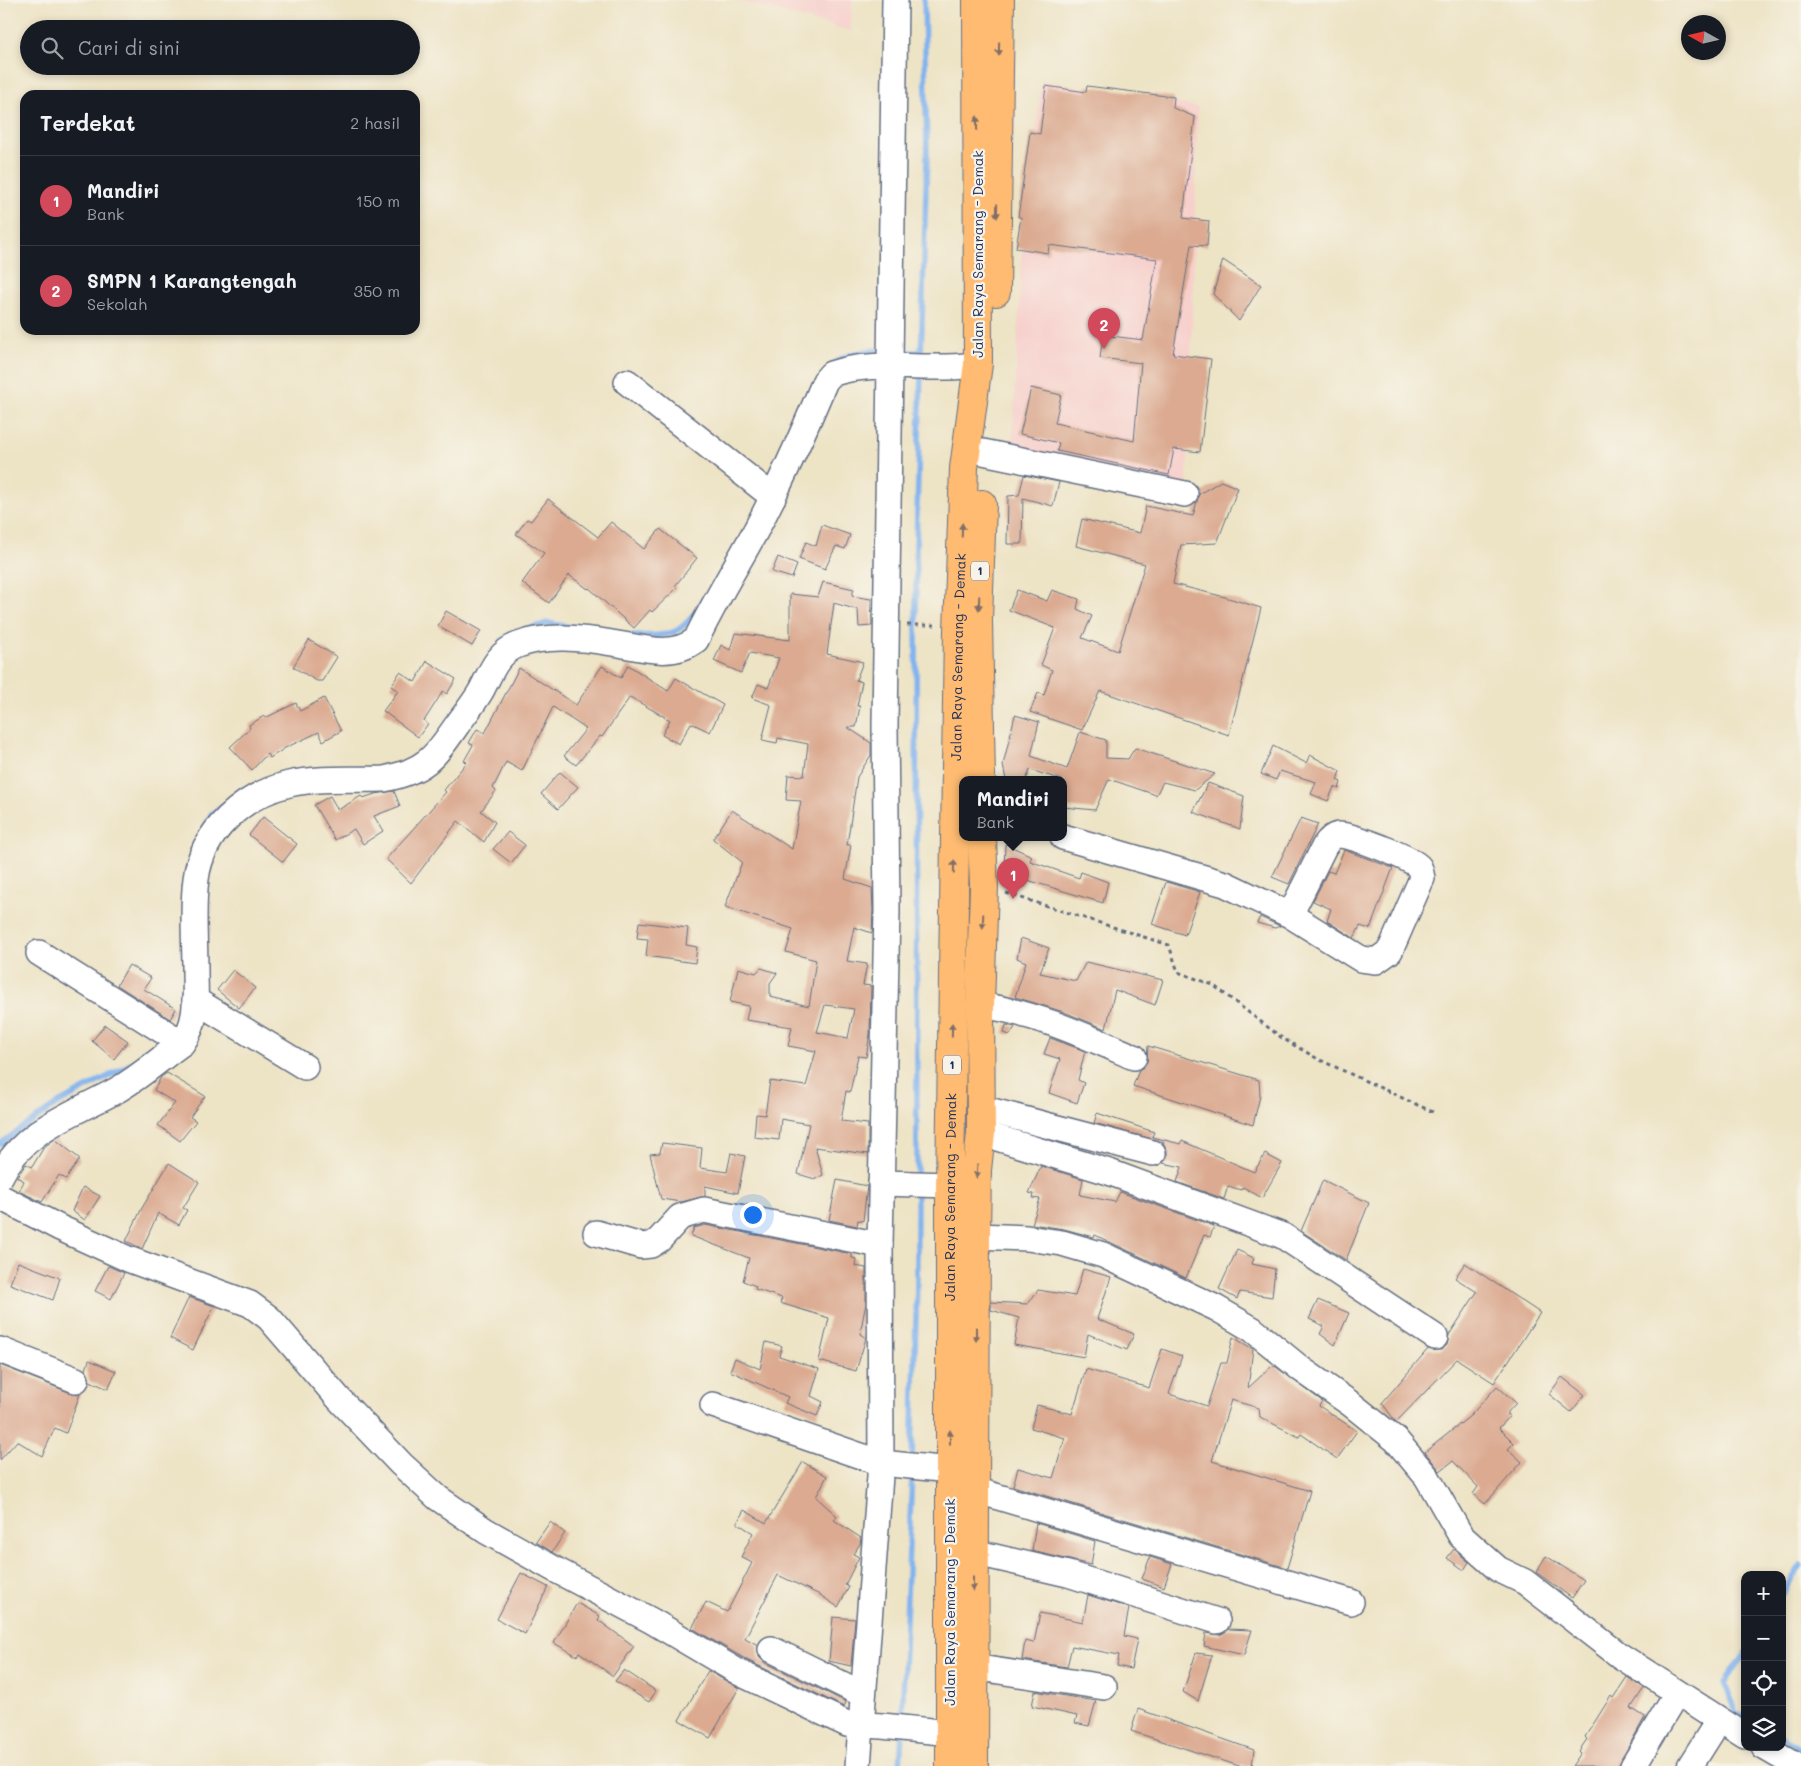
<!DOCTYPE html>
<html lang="id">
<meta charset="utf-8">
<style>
:root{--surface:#171b24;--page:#242831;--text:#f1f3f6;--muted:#9ea1a6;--line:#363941;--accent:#d1495b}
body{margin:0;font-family:Mali,sans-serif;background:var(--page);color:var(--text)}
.controls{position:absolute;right:15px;bottom:15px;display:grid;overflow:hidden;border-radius:10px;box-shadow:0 2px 8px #0003}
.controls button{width:45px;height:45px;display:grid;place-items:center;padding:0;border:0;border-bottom:1px solid var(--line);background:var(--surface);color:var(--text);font:25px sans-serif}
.compass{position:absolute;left:1681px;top:15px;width:45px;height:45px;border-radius:50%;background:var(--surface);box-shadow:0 2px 8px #0003;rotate:278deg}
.you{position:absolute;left:752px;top:1214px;width:18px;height:18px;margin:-12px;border:4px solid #fff;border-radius:50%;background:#1a73e8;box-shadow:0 0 0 8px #1a73e833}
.badge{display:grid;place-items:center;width:32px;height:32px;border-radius:50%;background:var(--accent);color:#fff;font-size:16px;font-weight:700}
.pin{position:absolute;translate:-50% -41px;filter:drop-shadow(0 1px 2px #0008)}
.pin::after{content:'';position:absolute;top:26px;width:18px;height:15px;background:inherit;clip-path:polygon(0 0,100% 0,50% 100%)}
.popup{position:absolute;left:959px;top:776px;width:108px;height:65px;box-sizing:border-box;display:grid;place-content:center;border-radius:10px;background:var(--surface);filter:drop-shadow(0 1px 4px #0005);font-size:16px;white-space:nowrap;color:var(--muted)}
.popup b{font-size:19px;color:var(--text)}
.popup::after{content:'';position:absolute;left:50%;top:100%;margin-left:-10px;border:10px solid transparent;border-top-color:var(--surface)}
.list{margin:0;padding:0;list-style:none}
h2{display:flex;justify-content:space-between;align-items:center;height:65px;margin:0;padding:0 20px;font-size:21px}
h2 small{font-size:16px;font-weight:400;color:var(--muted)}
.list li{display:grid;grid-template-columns:32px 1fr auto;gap:15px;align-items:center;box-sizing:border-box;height:90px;padding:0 20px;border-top:1px solid var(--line)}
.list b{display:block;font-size:19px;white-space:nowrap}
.list p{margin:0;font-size:16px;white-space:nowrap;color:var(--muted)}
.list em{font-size:16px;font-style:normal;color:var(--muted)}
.icon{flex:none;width:28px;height:28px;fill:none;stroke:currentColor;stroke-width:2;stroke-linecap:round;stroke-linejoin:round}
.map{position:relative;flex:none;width:1801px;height:1766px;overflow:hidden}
.search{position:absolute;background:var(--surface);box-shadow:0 2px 8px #0003;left:20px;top:20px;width:400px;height:55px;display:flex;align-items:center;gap:12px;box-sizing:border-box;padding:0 18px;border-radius:28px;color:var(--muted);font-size:19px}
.panel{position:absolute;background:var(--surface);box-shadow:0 2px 8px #0003;left:20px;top:90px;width:400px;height:245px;border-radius:15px}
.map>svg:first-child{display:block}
</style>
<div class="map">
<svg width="1801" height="1766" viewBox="0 0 1801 1766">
<rect width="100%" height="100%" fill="#f7f3e8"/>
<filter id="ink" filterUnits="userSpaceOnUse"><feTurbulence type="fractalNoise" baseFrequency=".02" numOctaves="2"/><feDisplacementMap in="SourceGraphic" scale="10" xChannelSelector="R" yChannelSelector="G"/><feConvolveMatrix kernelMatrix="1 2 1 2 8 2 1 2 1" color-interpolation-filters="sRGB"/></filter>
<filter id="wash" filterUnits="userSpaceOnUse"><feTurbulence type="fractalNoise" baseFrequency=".0096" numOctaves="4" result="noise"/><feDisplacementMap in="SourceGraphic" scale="20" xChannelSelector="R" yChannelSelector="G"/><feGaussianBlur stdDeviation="1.12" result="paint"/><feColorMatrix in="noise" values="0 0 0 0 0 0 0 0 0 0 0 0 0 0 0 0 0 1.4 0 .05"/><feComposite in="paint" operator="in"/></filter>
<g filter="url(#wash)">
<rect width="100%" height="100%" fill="#ede3c5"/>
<g fill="#f7d0cc">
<polygon points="736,0 852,0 851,31"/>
<polygon points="1042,81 1198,107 1187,487 1012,450 1022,248"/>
</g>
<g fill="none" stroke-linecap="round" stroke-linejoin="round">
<g stroke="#82b4ee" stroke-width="5.5">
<polyline points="907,352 921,352"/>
<polyline points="921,360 927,155 924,0"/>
<path d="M 834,364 C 842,354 870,350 883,350"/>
<path d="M 634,635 C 671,637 682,635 702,602"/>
<polyline points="503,640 511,634 548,623 570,627"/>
<polyline points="206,826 211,814 224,806"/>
<polyline points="174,1028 181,1016 183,1000"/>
<polyline points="0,1144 57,1104 131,1064 156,1048"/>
<polyline points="917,1178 916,547 921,372"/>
<polyline points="912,1460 917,1282 917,1189"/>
<polyline points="1782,1594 1801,1565"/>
<polyline points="1745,1653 1725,1684 1737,1713 1745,1717"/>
<polyline points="902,1722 912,1472"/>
<polyline points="1782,1738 1801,1749"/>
<polyline points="900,1766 902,1734"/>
</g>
</g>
<g id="blocks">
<g fill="#dbaa91" fill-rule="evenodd">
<polygon points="1046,86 1086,92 1087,86 1174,97 1173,108 1195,117 1183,218 1209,221 1207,246 1191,245 1173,354 1211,359 1200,452 1174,449 1169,475 1057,451 1059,443 1020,434 1031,388 1061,395 1055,423 1134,441 1141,363 1100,358 1103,335 1143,340 1157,259 1049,245 1048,253 1016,248 1021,217 1018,217 1030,132 1040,134"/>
<polygon points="1223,260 1261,285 1239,321 1213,294"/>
<polygon points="1024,475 1059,482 1053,506 1023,498 1022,544 1007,544 1008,496 1019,495"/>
<polygon points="1221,481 1238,488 1217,543 1181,545 1173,584 1225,597 1261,608 1229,735 1100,691 1082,730 1030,712 1038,693 1044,695 1052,670 1041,665 1055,628 1009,610 1017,590 1047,601 1052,590 1079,599 1077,609 1092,616 1082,638 1118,651 1145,564 1076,546 1082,519 1140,533 1146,506 1193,516 1199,494"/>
<polygon points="548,499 598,537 611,522 644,549 660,529 697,558 675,586 677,588 652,612 650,610 634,628 589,588 588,589 569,575 549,603 522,583 544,553 516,534 527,519 531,521"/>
<polygon points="822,525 850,535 845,549 836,546 825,569 799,559 806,542 816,546"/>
<polygon points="778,557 797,565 792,578 772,572"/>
<path d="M 823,582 L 854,589 L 852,596 L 871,599 L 872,626 L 859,627 L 858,610 L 834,603 L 827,654 L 863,662 L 856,680 L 862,682 L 857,706 L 860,706 L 856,727 L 847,727 L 871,743 L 871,755 L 857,777 L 847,845 L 851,845 L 845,879 L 872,888 L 873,910 L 872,933 L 854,927 L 847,961 L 867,964 L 863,985 L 871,986 L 870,1034 L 866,1057 L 858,1056 L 850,1092 L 846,1091 L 841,1121 L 868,1124 L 868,1154 L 815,1147 L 823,1175 L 815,1179 L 798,1174 L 809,1124 L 781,1119 L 779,1140 L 754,1137 L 756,1114 L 765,1115 L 770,1081 L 806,1086 L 816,1051 L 788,1046 L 792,1027 L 746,1020 L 749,1006 L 730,1002 L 738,968 L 756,973 L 761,968 L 777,973 L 770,983 L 770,997 L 809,1006 L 816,960 L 786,952 L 793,929 L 725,907 L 742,862 L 713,839 L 732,810 L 792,849 L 801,801 L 786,800 L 788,775 L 804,776 L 808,744 L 778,738 L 777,743 L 762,740 L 771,705 L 752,698 L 758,684 L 768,688 L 779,658 L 750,653 L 741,673 L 714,661 L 721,645 L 730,650 L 735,633 L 790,640 L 790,594 L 818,597 ZM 825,1005 L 854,1009 L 848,1038 L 817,1032 Z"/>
<polygon points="446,611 481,631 472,646 438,626"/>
<polygon points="309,640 337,657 322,681 317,681 293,667"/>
<polygon points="427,661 456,679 447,694 443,691 424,721 428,724 418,737 383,711 398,691 391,686 400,672 415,682"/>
<polygon points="628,665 668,691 676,678 723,705 710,732 691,723 679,744 662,735 670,720 630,697 602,737 600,736 576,765 564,756 586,729 553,707 522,771 506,762 493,788 496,791 481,811 495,822 484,842 458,821 411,883 386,859 446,792 444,790 467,762 464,761 473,745 469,743 477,729 485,733 519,668 576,705 602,666 621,678"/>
<polygon points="324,698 341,731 323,741 319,732 285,748 270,758 267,754 252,770 230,747 250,728 249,725 264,716 265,718 296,703 300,711"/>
<polygon points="1015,715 1039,722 1031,756 1067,769 1080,732 1106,740 1106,758 1128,759 1135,748 1215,774 1195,790 1163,782 1156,795 1109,779 1095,810 1063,807 1063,780 1030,770 1026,780 1006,780 1003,765"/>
<polygon points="1273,746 1306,763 1310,755 1340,771 1337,780 1341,782 1339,789 1334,787 1328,801 1311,794 1316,782 1280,771 1276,780 1261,774"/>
<polygon points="560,772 578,787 558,809 541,794"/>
<polygon points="1208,783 1244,796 1240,829 1193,812"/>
<polygon points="394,791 400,806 374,816 383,831 363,844 354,829 335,840 314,805 330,796 338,810 361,796 363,798 375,794"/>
<polygon points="263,817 297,844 283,862 249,835"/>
<polygon points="1301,818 1318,824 1289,884 1272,877"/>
<polygon points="508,832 525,845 511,863 493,849"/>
<polygon points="1005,844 1032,856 1030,861 1079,878 1081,872 1108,882 1103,903 1004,873"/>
<polygon points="1344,850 1393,868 1370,929 1360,926 1354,938 1327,921 1331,909 1313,901 1328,871 1334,873"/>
<polygon points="1166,882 1200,892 1185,935 1152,924"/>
<polygon points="1260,917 1280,926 1275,928 1257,923"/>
<polygon points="639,922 688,928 686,945 697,947 695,963 646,956 648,939 637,938"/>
<polygon points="1021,938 1049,948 1040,973 1076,981 1086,962 1163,980 1155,1005 1115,990 1106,1029 1064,1012 1015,997 1026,962 1017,958"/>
<polygon points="129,965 151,978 144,989 176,1009 170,1019 117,985"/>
<polygon points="233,970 255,988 239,1008 217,990"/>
<polygon points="105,1025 128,1041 114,1059 92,1041"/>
<polygon points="1006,1025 1015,1027 1010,1035 1004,1033"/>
<polygon points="1050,1038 1085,1051 1078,1080 1084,1083 1077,1103 1049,1093 1060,1059 1044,1054"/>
<polygon points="1148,1046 1259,1080 1260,1096 1253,1125 1133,1086 1139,1070 1147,1062"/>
<polygon points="167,1073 205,1096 190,1117 196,1121 180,1141 158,1125 175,1103 154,1090 161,1077"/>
<polygon points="1097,1113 1154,1132 1152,1137 1181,1144 1182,1141 1254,1172 1265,1154 1282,1163 1262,1198 1243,1187 1241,1190 1228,1186 1224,1199 1177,1182 1182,1167 1163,1163 1167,1157 1167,1150 1163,1142 1094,1123"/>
<polygon points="55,1139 80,1159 66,1179 59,1175 42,1202 19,1191 24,1181 17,1177 26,1164 32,1167 44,1147"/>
<polygon points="662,1143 702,1148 700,1168 727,1172 731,1153 745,1156 738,1193 705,1186 705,1196 681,1202 661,1199 650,1154 660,1153"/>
<polygon points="169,1163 199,1182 183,1208 187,1210 179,1225 158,1213 142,1249 126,1241 142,1208"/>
<polygon points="1041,1166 1083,1179 1080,1195 1115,1202 1120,1192 1214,1226 1210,1237 1204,1235 1186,1278 1095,1235 1094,1237 1064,1229 1032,1224 1040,1199 1033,1198 1034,1194 1029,1193"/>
<polygon points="837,1180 867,1186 863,1221 858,1220 857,1226 829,1220"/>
<polygon points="1323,1180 1369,1203 1346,1260 1301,1231"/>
<polygon points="83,1187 100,1196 85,1220 72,1211"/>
<polygon points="705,1225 852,1254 852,1258 856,1259 855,1266 866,1268 866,1303 860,1334 866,1338 856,1371 819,1361 829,1318 780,1303 782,1298 755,1289 756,1286 743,1281 749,1258 691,1236 694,1228"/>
<polygon points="1237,1250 1254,1258 1252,1264 1275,1269 1272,1297 1240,1292 1237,1299 1219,1289"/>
<polygon points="18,1262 60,1278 53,1300 10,1284"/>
<polygon points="1465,1263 1540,1313 1494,1383 1457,1359 1396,1422 1382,1403 1428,1349 1441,1350 1447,1345 1449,1335 1477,1292 1455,1278"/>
<polygon points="108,1266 124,1273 111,1299 95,1291"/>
<polygon points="1083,1269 1111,1277 1097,1319 1134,1334 1127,1350 1088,1334 1084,1357 1014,1345 1019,1318 991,1310 991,1302 1028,1304 1038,1290 1075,1296"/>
<polygon points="189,1297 214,1306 193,1350 170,1338"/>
<polygon points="1318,1300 1349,1313 1335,1345 1320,1334 1324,1326 1309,1319"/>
<polygon points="1233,1337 1253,1349 1248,1388 1272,1366 1276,1367 1322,1401 1319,1406 1357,1431 1337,1459 1301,1434 1299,1437 1260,1417 1259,1408 1231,1400 1212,1461 1310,1491 1287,1568 1013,1486 1018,1468 1053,1478 1065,1438 1031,1428 1037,1405 1072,1414 1086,1369 1149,1388 1162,1349 1182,1356 1169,1394 1207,1406 1221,1363 1227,1363"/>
<polygon points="766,1342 782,1346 779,1356 819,1369 811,1396 823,1402 817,1416 785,1403 788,1397 730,1371 735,1358 760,1369"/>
<polygon points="89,1360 116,1371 108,1389 90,1381 86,1370"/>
<polygon points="0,1365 71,1393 80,1394 66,1433 55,1428 42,1456 17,1441 0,1460"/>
<polygon points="1562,1377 1585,1395 1571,1412 1549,1394"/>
<polygon points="1497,1386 1516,1403 1506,1414 1510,1416 1499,1428 1514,1443 1508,1449 1522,1462 1485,1504 1473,1494 1478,1487 1453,1461 1440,1471 1425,1452 1470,1416"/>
<polygon points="803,1462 827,1476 816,1497 837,1516 834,1520 861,1538 860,1544 853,1554 859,1557 845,1585 849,1587 838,1607 820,1595 778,1575 745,1638 758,1645 759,1657 764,1662 846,1702 844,1707 747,1660 692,1628 706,1602 727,1612 752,1563 741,1557 753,1533 737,1523 744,1510 766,1523"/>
<polygon points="550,1522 565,1533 552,1552 536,1542"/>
<polygon points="1036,1523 1095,1541 1091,1565 1032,1551"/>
<polygon points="1454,1549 1469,1562 1464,1570 1447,1558"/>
<polygon points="1546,1556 1584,1580 1572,1598 1536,1572"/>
<polygon points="1150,1557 1172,1564 1164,1587 1142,1579"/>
<polygon points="521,1573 548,1587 525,1634 497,1619"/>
<polygon points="1088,1595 1129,1608 1124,1636 1137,1639 1131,1669 1117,1666 1119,1655 1072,1646 1067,1667 1022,1660 1025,1641 1034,1643 1040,1613 1083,1622"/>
<polygon points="577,1603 600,1616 598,1620 634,1646 613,1676 579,1652 577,1656 554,1643"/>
<polygon points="833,1617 855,1619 851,1666 829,1661"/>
<polygon points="1228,1629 1252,1630 1244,1655 1204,1646 1206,1633 1220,1635"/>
<polygon points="1196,1653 1212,1655 1198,1701 1183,1692"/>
<polygon points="624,1670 656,1691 649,1702 615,1681"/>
<polygon points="708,1671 739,1688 710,1738 679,1720"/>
<polygon points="1627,1677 1644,1688 1631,1708 1645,1717 1619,1764 1618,1766 1572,1766 1581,1753 1579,1751 1587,1739 1585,1737 1611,1696 1613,1698"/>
<polygon points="1035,1691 1096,1701 1089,1726 1075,1723 1077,1716 1032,1706"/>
<polygon points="1138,1709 1254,1750 1252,1766 1239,1766 1131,1731"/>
</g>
</g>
</g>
<g filter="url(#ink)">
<use href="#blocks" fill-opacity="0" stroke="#646e82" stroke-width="1"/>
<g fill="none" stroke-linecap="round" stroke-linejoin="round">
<defs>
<g id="minor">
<polyline points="627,382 773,497"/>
<polyline points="983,452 1185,494"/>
<path d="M 1063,837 L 1225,884 L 1290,915 L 1361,959 L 1376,961 L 1390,951 L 1422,878 C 1421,875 1421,870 1419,867 C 1412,858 1350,834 1338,835 C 1332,836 1327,842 1324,847 L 1290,915"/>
<polyline points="39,953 182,1043"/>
<polyline points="195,1000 305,1067"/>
<path d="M 980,1005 C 1036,1013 1083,1035 1134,1057"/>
<polyline points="981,1108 1153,1153"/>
<polyline points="981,1133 1109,1172 1283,1236 1435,1337"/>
<path d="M 0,1177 C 23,1129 74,1114 117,1090 C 140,1077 161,1058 182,1043 C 199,1021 195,996 195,970 C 195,940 192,908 196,879 C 202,831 244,795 289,784 C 319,777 353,780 384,779 C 425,771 434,758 457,725 C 465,714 474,703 481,691 C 491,672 497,653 518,645 C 546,634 582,638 612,643 C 640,647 671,659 696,640 C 714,602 736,567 756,530 C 782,481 804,431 825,381 L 831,374 C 876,358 931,373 978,364"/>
<polyline points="881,1183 950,1185"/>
<polyline points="0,1197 60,1228 128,1259 250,1304 269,1318 339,1399 401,1464 438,1498 486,1531 556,1570 652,1621 740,1673 847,1724 882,1726 951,1733"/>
<polyline points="596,1233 641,1246 651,1245 659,1240 680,1217 704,1210 880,1245"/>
<polyline points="976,1236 1027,1238 1062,1243 1103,1255 1216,1308 1252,1329 1301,1369 1351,1404 1396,1440 1427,1477 1461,1536 1498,1569 1525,1582 1619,1655 1745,1736"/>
<polyline points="0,1350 76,1380"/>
<polyline points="713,1405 881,1463 950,1470"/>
<polyline points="975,1490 1351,1602"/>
<polyline points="973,1552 1068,1574 1217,1621"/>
<polyline points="771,1649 862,1694"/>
<polyline points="973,1667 1104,1687"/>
<polyline points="1764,1747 1797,1766"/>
<polyline points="858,1766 881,1463 880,1245 887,910 885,726 895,0"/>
<polyline points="1633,1766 1677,1693"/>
<polyline points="1690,1766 1719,1720"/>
</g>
<g id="highway">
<polyline points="996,292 1000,0"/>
<polyline points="981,780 978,620 982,504"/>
<path id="s1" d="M 950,1766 L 950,1185 L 958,630 L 964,468 L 978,364 L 977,0"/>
<polyline points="974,1766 976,1236 977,1170 981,1133 980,1005 984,886 982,838"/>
</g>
</defs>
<use href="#minor" stroke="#646e82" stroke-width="28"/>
<use href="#highway" stroke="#646e82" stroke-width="30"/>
<g stroke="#646e82" stroke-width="3" stroke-dasharray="4 4" stroke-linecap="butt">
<polyline points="907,625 936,625"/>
<polyline points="1006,893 1169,945 1178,972 1213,985 1282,1038 1318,1059 1435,1113"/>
</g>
<use href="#minor" stroke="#fff" stroke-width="25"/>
<use href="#highway" stroke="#febb71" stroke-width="28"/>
</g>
<defs><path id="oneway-solid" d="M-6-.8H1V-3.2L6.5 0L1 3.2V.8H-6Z" transform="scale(1.25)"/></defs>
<g fill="#816e67">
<use href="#oneway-solid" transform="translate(999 49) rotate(91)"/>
<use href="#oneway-solid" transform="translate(977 123) rotate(-90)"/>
<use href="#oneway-solid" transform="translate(997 211) rotate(91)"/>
<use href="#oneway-solid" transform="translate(962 530) rotate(-88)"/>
<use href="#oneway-solid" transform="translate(979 603) rotate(92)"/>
<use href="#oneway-solid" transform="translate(954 867) rotate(-89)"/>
<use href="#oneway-solid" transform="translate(983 921) rotate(92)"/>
<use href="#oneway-solid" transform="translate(952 1030) rotate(-89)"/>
<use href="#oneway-solid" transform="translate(977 1171) rotate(93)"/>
<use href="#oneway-solid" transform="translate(976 1334) rotate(90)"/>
<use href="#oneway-solid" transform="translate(950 1437) rotate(-90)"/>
<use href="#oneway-solid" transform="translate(973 1584) rotate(90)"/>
</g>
</g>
<g text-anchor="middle" stroke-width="4.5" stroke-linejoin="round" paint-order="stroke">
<g fill="#f7f3e8" stroke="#5d6a87" stroke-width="1">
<rect x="971" y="561.5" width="18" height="19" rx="4"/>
<rect x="943" y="1055.5" width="18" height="19" rx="4"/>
</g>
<g font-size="12" font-weight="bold" fill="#1b2f5e">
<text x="980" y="575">1</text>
<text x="952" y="1069">1</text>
</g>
<g font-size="14" fill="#1b2f5e" stroke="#f7f3e8">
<text transform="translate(978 254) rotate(-90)" y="5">Jalan Raya Semarang - Demak</text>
<text dy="5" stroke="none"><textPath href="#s1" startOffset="1109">Jalan Raya Semarang - Demak</textPath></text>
<text dy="5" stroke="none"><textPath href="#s1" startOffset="569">Jalan Raya Semarang - Demak</textPath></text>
<text transform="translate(950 1602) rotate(-90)" y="5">Jalan Raya Semarang - Demak</text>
</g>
</g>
</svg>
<div class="controls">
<button>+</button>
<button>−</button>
<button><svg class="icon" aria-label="locate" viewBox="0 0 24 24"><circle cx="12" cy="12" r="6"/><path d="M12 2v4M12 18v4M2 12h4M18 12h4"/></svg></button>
<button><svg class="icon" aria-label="layers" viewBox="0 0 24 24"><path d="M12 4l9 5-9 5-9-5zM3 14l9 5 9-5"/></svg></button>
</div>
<svg class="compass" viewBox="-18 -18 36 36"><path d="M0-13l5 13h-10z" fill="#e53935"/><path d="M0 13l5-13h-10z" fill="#9ea1a6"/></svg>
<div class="you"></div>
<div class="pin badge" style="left:1013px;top:899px">1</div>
<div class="popup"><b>Mandiri</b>Bank</div>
<div class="pin badge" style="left:1104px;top:349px">2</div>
<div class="search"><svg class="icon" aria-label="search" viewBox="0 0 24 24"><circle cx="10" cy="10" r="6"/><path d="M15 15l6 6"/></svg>Cari di sini</div>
<section class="panel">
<h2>Terdekat<small>2 hasil</small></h2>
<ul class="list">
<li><span class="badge">1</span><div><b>Mandiri</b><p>Bank</p></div><em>150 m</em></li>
<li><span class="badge">2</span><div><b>SMPN 1 Karangtengah</b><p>Sekolah</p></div><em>350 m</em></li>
</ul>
</section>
</div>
